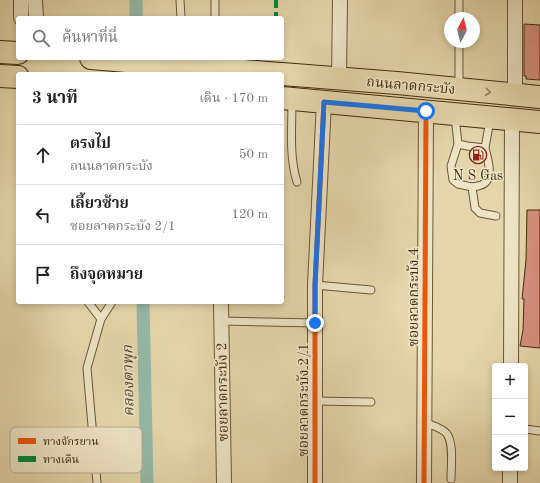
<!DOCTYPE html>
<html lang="th">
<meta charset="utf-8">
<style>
:root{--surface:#fff;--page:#f6f6f6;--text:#222;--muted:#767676;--line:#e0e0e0}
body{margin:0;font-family:"Old Standard TT","Noto Serif Thai",serif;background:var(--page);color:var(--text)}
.controls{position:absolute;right:12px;bottom:12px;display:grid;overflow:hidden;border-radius:4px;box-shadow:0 2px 6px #0003}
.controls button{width:36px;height:36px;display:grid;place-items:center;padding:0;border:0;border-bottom:1px solid var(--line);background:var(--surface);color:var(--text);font:20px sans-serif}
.compass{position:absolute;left:444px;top:12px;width:36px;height:36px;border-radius:50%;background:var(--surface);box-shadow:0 2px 6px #0003;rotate:7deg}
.stop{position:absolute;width:12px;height:12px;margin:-9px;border:3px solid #1a73e8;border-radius:50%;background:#fff}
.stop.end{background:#1a73e8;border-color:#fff;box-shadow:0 1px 4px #0008}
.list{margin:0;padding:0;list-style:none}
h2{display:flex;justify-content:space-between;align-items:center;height:52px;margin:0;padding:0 16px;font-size:17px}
h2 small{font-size:13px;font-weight:400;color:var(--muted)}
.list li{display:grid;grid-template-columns:26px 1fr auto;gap:12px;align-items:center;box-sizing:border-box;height:60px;padding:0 16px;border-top:1px solid var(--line)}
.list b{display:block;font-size:15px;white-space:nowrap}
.list p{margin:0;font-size:13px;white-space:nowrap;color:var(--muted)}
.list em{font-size:13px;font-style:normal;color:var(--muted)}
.icon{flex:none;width:22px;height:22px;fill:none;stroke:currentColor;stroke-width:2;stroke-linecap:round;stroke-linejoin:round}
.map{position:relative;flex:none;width:540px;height:483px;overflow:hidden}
.search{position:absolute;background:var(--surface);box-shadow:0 2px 6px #0003;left:16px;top:16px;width:268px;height:44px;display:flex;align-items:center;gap:10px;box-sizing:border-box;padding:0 14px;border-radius:4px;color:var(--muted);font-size:15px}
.panel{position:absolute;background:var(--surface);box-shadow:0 2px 6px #0003;left:16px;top:72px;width:268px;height:232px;border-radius:4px}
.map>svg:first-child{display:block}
</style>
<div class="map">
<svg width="540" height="483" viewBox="0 0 540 483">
<rect width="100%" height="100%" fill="#e5d7ab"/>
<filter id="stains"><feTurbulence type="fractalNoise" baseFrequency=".005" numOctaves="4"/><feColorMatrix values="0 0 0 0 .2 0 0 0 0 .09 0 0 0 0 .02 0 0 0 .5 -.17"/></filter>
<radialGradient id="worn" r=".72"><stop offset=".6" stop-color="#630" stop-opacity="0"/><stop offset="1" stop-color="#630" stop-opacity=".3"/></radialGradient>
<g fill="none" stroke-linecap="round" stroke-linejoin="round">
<g stroke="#96baaa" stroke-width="13">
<polyline points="136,0 136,18"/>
<polyline points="143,302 147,483"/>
</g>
</g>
<g fill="#d59180" stroke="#462b0d">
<polygon points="524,24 540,25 540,80 526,79 526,76 524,76"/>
<polygon points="527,210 540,210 540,348 520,346 523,330 524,299 522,299 526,260"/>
</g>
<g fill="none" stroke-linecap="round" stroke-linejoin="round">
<defs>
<g id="service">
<polyline points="180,0 181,18"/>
<polyline points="215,0 215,18"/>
<polyline points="459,0 459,18"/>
<polyline points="459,42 459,88"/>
<path d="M 292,101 C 292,128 289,156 297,182"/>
<polyline points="455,116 458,144 467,146 485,148 490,120"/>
<polyline points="458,144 451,166 453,180 458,184 472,187 475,208 480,213 496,216"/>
<path d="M 472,187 C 477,186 483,186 486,182 C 493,174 487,156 485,148"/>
<polyline points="315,285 371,290"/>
<polyline points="88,302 101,319"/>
<polyline points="221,321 315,323"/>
<polyline points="315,401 371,402"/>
<path d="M 424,422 C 431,425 443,428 447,434 C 454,444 451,467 451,479"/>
<polyline points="525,429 540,431"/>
<polyline points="97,483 87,368 101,319 112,302"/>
</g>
<g id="minor">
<polyline points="21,0 21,18"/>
<polyline points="35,0 36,18"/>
<polyline points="515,0 515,95"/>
<polyline points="339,79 340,0"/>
<polyline points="221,302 224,483"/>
<polyline points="511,366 512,120"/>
<polyline points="315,483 315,285 324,102"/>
<polyline points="424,483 426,111"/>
<polyline points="510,483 510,468"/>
</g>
<g id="primary">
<polyline points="0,52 18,53"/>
<polyline points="91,58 280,74"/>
<polyline points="282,74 397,83 540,97"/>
<polyline points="0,76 18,77"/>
<polyline points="282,98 540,122"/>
</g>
</defs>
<use href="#service" stroke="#6e5634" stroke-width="9"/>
<use href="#minor" stroke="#6e5634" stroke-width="16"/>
<use href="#primary" stroke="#462b0d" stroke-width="24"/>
<use href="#service" stroke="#eee5c8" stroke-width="7"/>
<use href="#minor" stroke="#eee5c8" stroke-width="14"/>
<use href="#primary" stroke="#e5d7ab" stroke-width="22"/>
<g stroke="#00873e" stroke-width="4" stroke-dasharray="8 4" stroke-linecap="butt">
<polyline points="276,0 276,18"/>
<polyline points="276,58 276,60"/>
</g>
<defs>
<g id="cycleway">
<polyline points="315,483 315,285 324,102"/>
<polyline points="424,483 426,111"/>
</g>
</defs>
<use href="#cycleway" stroke="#eee5c8" stroke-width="8"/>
<use href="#cycleway" stroke="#e8590c" stroke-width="5"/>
</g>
<defs><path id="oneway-chevron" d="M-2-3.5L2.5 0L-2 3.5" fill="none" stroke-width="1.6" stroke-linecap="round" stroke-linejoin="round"/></defs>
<use stroke="#96815c" href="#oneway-chevron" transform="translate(488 92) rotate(6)"/>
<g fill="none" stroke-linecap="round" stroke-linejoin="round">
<polyline stroke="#1a73e8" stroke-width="5" points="315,323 315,285 324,102 426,111"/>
</g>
<defs>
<symbol id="fuel-ring" viewBox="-11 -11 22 22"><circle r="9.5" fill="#eee5c8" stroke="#8f2418" stroke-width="1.5"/><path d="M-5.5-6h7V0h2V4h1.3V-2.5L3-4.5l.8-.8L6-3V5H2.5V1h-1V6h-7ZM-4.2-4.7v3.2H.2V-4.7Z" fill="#8f2418"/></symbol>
</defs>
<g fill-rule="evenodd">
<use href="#fuel-ring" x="468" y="145" width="20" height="20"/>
</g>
<g text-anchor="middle" stroke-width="3" stroke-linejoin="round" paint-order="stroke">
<g font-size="14" fill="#462b0d" stroke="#eee5c8">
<text transform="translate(411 85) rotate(5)" y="5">ถนนลาดกระบัง</text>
<text transform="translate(413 297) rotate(-90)" y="5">ซอยลาดกระบัง 4</text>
<text transform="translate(222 392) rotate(-91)" y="5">ซอยลาดกระบัง 2</text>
<text transform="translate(303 400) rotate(-90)" y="5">ซอยลาดกระบัง 2/1</text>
</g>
<g font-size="14" fill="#462b0d" stroke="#eee5c8">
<text x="478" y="180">N S Gas</text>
</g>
<g font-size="15" font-style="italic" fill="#56482c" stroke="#eee5c8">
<text transform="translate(128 381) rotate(-91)" y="5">คลองตาพุก</text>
</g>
</g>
<rect x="10" y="427" width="132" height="46" rx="6" fill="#eee5c8" stroke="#bcad90" stroke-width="1"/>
<rect x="18" y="438" width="18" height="6" fill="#e8590c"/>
<rect x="18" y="456" width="18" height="6" fill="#00873e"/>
<g font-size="11" fill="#462b0d">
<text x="43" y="445">ทางจักรยาน</text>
<text x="43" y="463">ทางเดิน</text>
</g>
<rect width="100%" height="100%" filter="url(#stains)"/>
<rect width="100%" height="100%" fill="url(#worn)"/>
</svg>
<div class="controls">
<button>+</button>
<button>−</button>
<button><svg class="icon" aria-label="layers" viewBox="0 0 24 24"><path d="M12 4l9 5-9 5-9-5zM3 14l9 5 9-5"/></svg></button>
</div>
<svg class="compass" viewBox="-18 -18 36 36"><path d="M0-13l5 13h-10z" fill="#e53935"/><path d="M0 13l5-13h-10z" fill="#767676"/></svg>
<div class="stop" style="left:426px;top:111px"></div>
<div class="stop end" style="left:315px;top:323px"></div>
<div class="search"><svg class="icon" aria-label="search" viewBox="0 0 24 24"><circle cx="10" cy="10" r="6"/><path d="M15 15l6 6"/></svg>ค้นหาที่นี่</div>
<section class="panel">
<h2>3 นาที<small>เดิน · 170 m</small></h2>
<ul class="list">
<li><svg class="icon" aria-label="ahead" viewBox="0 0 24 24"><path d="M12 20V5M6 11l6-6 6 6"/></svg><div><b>ตรงไป</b><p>ถนนลาดกระบัง</p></div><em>50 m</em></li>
<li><svg class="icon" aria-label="left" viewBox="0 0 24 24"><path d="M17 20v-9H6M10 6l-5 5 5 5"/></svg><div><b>เลี้ยวซ้าย</b><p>ซอยลาดกระบัง 2/1</p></div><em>120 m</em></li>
<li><svg class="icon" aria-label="arrive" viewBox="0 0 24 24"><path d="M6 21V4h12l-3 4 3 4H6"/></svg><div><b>ถึงจุดหมาย</b></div></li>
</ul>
</section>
</div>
